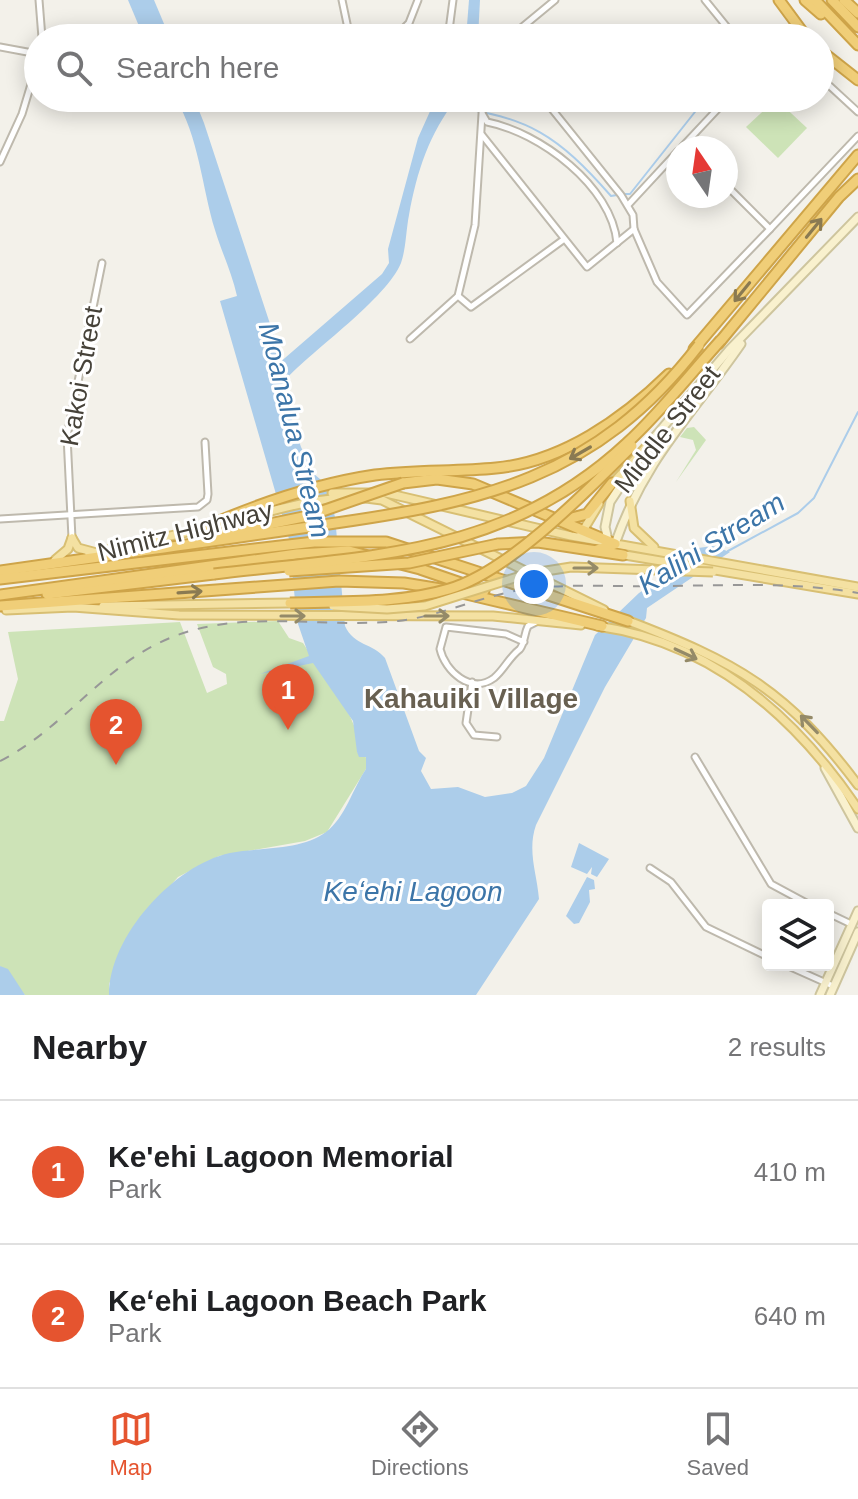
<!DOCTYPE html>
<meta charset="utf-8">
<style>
:root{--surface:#fff;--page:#f6f6f6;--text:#202124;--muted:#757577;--line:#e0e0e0;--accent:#e5542f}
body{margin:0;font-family:Arial,sans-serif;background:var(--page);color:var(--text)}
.controls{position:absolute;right:24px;bottom:24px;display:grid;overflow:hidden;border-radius:8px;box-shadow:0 4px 20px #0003}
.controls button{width:72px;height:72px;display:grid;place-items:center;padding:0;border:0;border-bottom:2px solid var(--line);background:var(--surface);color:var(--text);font:40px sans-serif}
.compass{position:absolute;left:666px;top:136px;width:72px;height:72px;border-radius:50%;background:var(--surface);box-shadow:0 4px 20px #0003;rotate:347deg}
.you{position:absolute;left:534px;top:584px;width:28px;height:28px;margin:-20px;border:6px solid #fff;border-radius:50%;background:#1a73e8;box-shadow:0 0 0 12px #1a73e833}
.badge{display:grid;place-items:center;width:52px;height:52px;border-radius:50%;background:var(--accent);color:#fff;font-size:26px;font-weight:700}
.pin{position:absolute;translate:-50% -66px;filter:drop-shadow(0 2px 4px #0008)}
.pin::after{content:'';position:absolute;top:42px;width:28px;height:24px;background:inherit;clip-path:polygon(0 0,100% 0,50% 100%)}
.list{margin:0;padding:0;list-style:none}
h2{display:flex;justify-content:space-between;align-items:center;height:104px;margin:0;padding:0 32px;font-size:34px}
h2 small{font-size:26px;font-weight:400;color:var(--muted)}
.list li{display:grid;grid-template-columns:52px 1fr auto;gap:24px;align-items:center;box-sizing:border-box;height:144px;padding:0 32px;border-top:2px solid var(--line)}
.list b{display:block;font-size:30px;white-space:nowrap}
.list p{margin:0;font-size:26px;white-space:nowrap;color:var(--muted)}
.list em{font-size:26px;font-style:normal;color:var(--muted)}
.icon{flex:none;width:44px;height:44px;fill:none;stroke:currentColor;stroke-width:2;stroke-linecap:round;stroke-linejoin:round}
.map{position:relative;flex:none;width:858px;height:995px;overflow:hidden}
.search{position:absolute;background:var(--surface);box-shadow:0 4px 20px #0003;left:24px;right:24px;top:24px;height:88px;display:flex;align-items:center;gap:20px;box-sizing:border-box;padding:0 28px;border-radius:44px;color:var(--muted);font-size:30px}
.sheet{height:392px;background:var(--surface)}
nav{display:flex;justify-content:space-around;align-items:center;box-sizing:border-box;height:112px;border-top:2px solid var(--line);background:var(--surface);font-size:22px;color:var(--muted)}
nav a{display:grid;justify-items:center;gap:4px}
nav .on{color:var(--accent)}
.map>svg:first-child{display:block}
</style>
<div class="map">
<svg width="858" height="995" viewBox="0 0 858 995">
<rect width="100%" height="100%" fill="#f3f1ea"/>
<g fill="#cde3b7">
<polygon points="776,99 807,128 778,158 746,127"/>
<polygon points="694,427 706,440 676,482 696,450 693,440 680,437 687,428"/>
<polygon points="278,621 289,638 303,643 350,716 357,733 357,752 367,758 366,769 327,832 305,841 219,856 178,877 131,931 109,984 109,995 25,995 0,966 0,721 4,721 18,679 8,632 180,622 207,693 227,684 226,674 213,667 197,624"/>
</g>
<g fill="#accdea">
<polygon points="128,0 154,0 170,38 144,38"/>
<polygon points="469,0 480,0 478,38 466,38"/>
<path d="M 175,98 L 194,98 L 204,123 L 274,336 L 278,364 L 382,274 L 389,263 L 388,249 L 418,138 L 436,98 L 457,98 C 429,134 417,171 409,215 C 406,230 406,249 401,263 C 387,298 313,350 285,380 L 284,396 L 301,447 L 314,474 L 327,485 L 335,517 L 345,626 C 354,646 373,643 385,658 L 419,751 L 426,758 L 421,771 L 431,789 L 458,787 L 485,797 L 512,793 L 526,786 L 544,758 L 595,635 L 639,593 L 667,575 L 698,548 L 713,546 L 730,552 L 647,608 L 646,618 L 605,687 L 536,825 C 527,851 537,873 539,899 L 476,995 L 109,995 C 109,936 174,865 230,853 C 259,847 301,851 326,832 C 345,818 353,788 366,769 L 366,757 L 359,757 L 357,752 L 353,721 L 313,663 L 260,674 L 309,656 L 297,621 L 289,539 L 220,301 L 237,296 C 232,273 222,253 215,230 C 202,188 199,136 175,98 Z"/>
<polygon points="579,843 609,859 597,877 591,874 592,867 587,874 571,867"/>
<polygon points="587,877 594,880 595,889 589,890 590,902 579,923 574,924 566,916"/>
<polygon points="0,966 8,969 25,995 0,995"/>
</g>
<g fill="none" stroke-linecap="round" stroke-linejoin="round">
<g stroke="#accdea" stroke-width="2">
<path d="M 448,107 C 529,116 558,136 611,196 L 617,195"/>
<polyline points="625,194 630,194 706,98"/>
<polyline points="728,551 798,513 814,498 858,412"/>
</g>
<defs>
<g id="minor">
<polyline points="39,0 42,38"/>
<polyline points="342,0 350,38"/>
<polyline points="705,0 731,32 768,34 777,38"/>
<polyline points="394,38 409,23 418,0"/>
<polyline points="448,38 453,0"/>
<polyline points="509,38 555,0"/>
<polyline points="0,47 38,54"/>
<polyline points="820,77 858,112"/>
<polyline points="154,98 156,103"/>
<polyline points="543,98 621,195 633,215 634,229 657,282 687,315 770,229"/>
<path d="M 483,115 L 487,122 C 539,132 612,186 617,243"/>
<polyline points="482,135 587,267 634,229"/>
<polyline points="685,148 683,146 728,98"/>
<polyline points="0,162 22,114 38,61"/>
<polyline points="726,185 770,229 858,136"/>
<polyline points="628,205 678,151"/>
<polyline points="458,296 471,307 563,240"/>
<polyline points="410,339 458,296 475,225 483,98"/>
<polyline points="0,519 198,507 207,500 208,494 205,442"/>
<polyline points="72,538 67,436 102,263"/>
<path d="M 524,642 L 506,634 L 446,627 L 440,649 C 445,671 471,695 494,678 C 504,670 509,657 520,649 C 525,642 524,634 528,626 L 538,621"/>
<polyline points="472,682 466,723 474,735 497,737"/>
<polyline points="695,757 771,884 810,905"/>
<polyline points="650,868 671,882 706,927 768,957"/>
<polyline points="828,913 851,924"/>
<polyline points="786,965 833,986"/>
</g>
<g id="secondary">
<polyline points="608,540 605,527 610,502 646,447 729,350 858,217"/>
<path d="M 615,544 C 645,458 692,415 741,344"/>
<polyline points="825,768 858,828"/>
<polyline points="820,995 858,911"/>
<polyline points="830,995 858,932"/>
</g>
<g id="primary">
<polyline points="610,486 646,447"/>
<polyline points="332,493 386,493 571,536 858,587"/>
<polyline points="630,501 634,528 654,547"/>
<path d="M 222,524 C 276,511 325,491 382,500 L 604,610"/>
<polyline points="581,534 599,504"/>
<polyline points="72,538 78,548 93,552"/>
<polyline points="89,554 206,528"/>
<polyline points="619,554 858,594"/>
<polyline points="55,560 68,549 72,538"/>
<polyline points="103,606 290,603"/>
<polyline points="6,610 73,607 179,615 493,616 581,625"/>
<path d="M 626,620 C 736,662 786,689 858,785"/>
<path d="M 597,626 C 711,642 796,717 858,809"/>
</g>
<g id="motorway">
<polyline points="779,0 807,38"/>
<polyline points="805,0 821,14"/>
<polyline points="815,0 858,45"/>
<polyline points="832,0 858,27"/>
<polyline points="844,0 858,13"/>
<polyline points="820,50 858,80"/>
<polyline points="718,344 839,197 858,179"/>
<polyline points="694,349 858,155"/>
<polyline points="403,483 437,479 473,484 615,544 597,550"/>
<polyline points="564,520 587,514 612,483"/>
<path d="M 201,529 C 257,504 315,484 375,475 C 415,470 456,472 496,468 C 562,462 623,419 669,374"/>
<polyline points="498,544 538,542 623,555"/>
<polyline points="0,571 141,551"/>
<polyline points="0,579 314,542 386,542 628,621"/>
<polyline points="462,593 602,626"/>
<polyline points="47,594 214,574"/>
<polyline points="0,595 297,554 349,551 420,569 484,591"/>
<polyline points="0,606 339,581 404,583 447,590"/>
</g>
</defs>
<use href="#minor" stroke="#beb9ad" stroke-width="9"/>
<use href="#secondary" stroke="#cec59e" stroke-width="11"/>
<use href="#primary" stroke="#d8bf73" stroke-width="11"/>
<use href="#motorway" stroke="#cea449" stroke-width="13"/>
<use href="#minor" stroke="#fff" stroke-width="5"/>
<use href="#secondary" stroke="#f9f1ce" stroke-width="7"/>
<use href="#primary" stroke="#f4e1a2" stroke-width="7"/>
<use href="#motorway" stroke="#f0ce78" stroke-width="9"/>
<path stroke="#979797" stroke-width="2" stroke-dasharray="10 10" stroke-linecap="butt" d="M 0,761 C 64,729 103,665 170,638 C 242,608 322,629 398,621 C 440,616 479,597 520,590 C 564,583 610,587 653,586 C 722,586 790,581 858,593"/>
<defs>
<polyline id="primary-bridge" points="333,606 387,609 425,606 527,574 571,567 713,572"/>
<g id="motorway-bridge">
<polyline points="215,535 308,516 403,483"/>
<path d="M 141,551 C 201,543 261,534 322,525 C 480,503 596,479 699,345"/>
<polyline points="289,571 409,563 498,544"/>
<path d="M 214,574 C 369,555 505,557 627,443 C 661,412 690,374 721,340"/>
<path d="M 290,603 C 343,601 399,604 449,589 C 510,571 587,491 632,446"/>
</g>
</defs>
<use href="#primary-bridge" stroke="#d8bf73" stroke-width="11" stroke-linecap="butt"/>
<use href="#motorway-bridge" stroke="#cea449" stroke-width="13" stroke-linecap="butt"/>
<use href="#primary-bridge" stroke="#f4e1a2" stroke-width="7"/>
<use href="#motorway-bridge" stroke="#f0ce78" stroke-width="9"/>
</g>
<defs><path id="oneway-shaft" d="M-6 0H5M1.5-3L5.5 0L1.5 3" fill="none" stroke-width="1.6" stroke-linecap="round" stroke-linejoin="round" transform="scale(2)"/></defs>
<g stroke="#8a7a52">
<use href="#oneway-shaft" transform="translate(814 228) rotate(-51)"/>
<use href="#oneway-shaft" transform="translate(742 292) rotate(129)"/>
<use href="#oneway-shaft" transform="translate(580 453) rotate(150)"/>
<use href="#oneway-shaft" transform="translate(190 592) rotate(-4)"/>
</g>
<g stroke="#948a68">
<use href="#oneway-shaft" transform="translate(586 568)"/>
<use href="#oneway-shaft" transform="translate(293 616)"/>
<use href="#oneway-shaft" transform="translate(437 616)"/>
<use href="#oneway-shaft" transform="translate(686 654) rotate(25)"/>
<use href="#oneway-shaft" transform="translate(809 724) rotate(-134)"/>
</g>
<g text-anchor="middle" stroke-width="6" stroke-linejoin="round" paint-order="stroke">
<g font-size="26" fill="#464239" stroke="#fff">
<text transform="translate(81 376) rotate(-80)" y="9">Kakoi Street</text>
<text transform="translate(667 429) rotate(-52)" y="9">Middle Street</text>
<text transform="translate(185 531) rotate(-14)" y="9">Nimitz Highway</text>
</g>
<g font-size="28" font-style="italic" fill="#3c75a8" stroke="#fff">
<text transform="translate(295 430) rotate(76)" y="10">Moanalua Stream</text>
<text transform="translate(711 543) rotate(-32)" y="10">Kalihi Stream</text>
<text x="413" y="901">Keʻehi Lagoon</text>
</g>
<g font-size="28" font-weight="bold" fill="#686051" stroke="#fff">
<text x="471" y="708">Kahauiki Village</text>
</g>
</g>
</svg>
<div class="controls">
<button><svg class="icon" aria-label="layers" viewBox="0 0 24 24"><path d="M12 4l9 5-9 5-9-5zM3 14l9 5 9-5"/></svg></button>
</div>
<svg class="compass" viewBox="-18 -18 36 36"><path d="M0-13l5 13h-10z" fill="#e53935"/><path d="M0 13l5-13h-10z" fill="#757577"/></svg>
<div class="you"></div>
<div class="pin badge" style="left:288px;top:730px">1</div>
<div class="pin badge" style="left:116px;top:765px">2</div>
<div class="search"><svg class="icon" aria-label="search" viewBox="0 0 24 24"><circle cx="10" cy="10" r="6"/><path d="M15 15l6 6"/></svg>Search here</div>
</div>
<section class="sheet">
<h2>Nearby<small>2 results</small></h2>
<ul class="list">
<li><span class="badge">1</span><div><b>Ke'ehi Lagoon Memorial</b><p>Park</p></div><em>410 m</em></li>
<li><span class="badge">2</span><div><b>Keʻehi Lagoon Beach Park</b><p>Park</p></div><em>640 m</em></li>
</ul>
</section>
<nav>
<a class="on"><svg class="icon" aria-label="map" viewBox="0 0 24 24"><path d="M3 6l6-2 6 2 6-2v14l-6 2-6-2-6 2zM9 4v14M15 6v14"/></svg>Map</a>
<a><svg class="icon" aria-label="directions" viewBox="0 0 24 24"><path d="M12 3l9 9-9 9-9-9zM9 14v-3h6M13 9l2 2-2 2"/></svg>Directions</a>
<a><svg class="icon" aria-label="saved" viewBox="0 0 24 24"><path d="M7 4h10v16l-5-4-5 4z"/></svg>Saved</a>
</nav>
